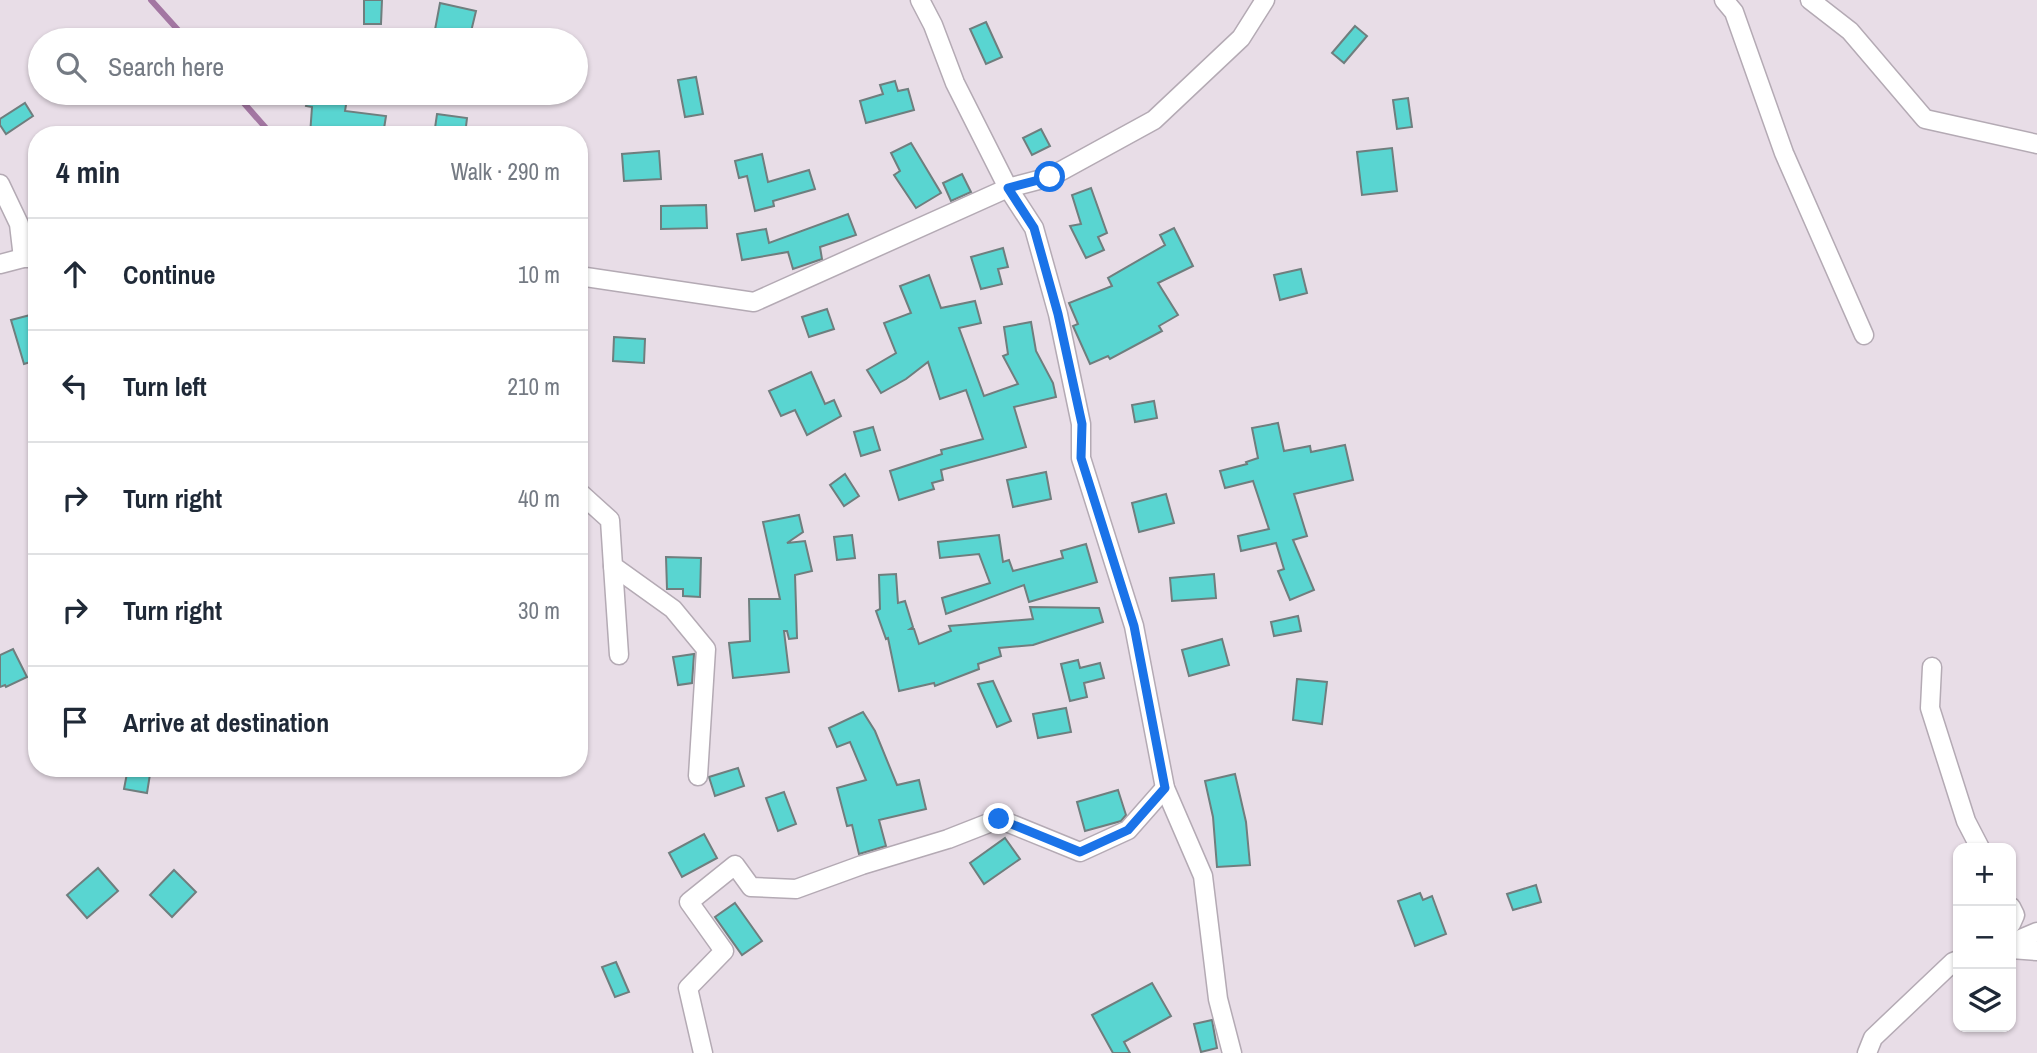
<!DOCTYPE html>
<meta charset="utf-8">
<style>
:root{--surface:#fff;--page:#f6f6f7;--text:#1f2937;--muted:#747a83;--line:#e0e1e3}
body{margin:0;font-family:"Archivo Narrow",sans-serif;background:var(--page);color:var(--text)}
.controls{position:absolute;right:21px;bottom:21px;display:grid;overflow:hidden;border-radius:14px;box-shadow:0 2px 5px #0004}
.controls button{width:63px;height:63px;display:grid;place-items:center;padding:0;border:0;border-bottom:2px solid var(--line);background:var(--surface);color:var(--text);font:35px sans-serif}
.stop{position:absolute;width:21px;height:21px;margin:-16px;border:5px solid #1a73e8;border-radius:50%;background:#fff}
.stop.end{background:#1a73e8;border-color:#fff;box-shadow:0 2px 7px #0008}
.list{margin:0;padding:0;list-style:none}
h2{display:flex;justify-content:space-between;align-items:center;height:91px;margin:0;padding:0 28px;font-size:30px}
h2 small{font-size:23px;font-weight:400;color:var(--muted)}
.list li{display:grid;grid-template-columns:46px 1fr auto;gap:21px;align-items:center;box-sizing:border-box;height:112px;padding:0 28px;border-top:2px solid var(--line)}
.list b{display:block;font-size:26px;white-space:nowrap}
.list em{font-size:23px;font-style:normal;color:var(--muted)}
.icon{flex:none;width:38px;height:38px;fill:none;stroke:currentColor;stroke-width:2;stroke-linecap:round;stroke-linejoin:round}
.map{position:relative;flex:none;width:2037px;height:1053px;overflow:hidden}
.search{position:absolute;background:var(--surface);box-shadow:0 2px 5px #0004;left:28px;top:28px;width:560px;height:77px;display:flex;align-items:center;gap:18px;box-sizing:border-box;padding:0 24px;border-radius:38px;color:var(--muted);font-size:26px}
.panel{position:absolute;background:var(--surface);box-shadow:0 2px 5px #0004;left:28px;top:126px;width:560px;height:651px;border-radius:28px}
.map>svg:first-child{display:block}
</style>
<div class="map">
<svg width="2037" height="1053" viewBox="0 0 2037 1053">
<rect width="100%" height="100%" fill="#e8dde7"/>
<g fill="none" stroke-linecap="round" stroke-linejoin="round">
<g stroke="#a376a2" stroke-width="6">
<polyline points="151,0 187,40"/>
<polyline points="235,93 272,135"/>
</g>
</g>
<g fill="#59d5d1" stroke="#6f7e7e" stroke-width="2">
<polygon points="364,0 382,0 381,24 364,24"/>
<polygon points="440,3 476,11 469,40 456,40 434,35"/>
<polygon points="986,22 1002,57 986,64 970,29"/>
<polygon points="1355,26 1367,36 1344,63 1332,53"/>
<polygon points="696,77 703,114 685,117 678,80"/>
<polygon points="895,81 898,91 908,89 914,110 866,123 860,101 883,94 880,85"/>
<polygon points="309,93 348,93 345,111 386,116 383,135 310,135 312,107 306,106"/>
<polygon points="1408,98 1412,127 1397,129 1393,100"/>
<polygon points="25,103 33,116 6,134 0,125 0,119"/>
<polygon points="437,114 467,118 465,135 434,135"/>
<polygon points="1041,129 1050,146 1032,155 1023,138"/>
<polygon points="911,143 941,193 916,208 894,175 900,171 891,153"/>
<polygon points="1392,148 1397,191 1362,195 1357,152"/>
<polygon points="659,151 661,179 624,181 622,154"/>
<polygon points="762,154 768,182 809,170 815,189 773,201 774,206 755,211 747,176 739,178 735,161"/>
<polygon points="962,174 971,192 951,201 943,183"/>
<polygon points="1091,188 1107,233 1098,237 1104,250 1086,258 1070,226 1081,224 1072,195"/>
<polygon points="706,205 707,228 661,229 661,206"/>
<polygon points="848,214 856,235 820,247 822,259 793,269 788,252 742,260 737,234 766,229 769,243"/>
<polygon points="1174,228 1193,266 1158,283 1178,315 1159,326 1162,331 1110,359 1108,356 1090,364 1073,326 1078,324 1069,303 1112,286 1108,278 1165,245 1160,235"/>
<polygon points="1003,248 1008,267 998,269 1002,284 981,289 971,257"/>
<polygon points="1301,269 1307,293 1280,300 1274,275"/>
<polygon points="929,275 941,308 975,301 981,323 959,328 984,396 1018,384 1003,356 1008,354 1004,327 1031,322 1036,351 1053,383 1056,397 1014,407 1026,447 941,470 943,480 932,483 934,489 899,500 890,471 942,454 941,450 983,439 966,390 940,399 928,362 906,379 881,393 867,370 896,353 884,323 911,313 900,286"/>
<polygon points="827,309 834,329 809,337 802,317"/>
<polygon points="34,314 37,324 37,360 24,364 11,320"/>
<polygon points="614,337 645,339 644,363 613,361"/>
<polygon points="811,372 825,404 834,400 841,416 807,435 795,410 781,416 769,391"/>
<polygon points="1154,401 1157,418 1135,422 1132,405"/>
<polygon points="1278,423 1284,451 1310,446 1311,452 1345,445 1353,480 1294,494 1307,536 1293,540 1314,590 1290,600 1278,571 1284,569 1276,543 1241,551 1238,536 1269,529 1253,481 1225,488 1220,471 1247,464 1246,462 1258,458 1252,428"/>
<polygon points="873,427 880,450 861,456 854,432"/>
<polygon points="1046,472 1051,499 1013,507 1007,480"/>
<polygon points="845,474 859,496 844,506 830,485"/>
<polygon points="1166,494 1174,523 1139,532 1132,503"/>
<polygon points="799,515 803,532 787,543 805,541 812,571 795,575 797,638 789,639 787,631 784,631 789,672 733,678 729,643 750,641 749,599 780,599 763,522"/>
<polygon points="852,535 855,558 837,560 834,537"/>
<polygon points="999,535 1003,562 1009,560 1013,571 1063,558 1061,551 1086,544 1097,582 1029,602 1024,585 946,614 942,598 990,583 979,554 940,558 938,542"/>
<polygon points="666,557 701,558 700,597 683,596 683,589 667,589"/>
<polygon points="896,574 898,603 905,601 913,627 910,629 914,629 919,644 951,631 949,626 1033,619 1030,607 1099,608 1103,622 1033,645 999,648 1001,656 978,664 979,669 935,686 934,683 899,691 888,638 886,639 876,611 880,609 879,575"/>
<polygon points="1214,574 1216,598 1172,601 1170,578"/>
<polygon points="1298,616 1301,631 1274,636 1271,622"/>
<polygon points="1222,639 1229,665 1189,676 1182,650"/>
<polygon points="13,649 27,677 6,687 5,685 0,687 0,655"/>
<polygon points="694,654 692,683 678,685 673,657"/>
<polygon points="1078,660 1080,668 1100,663 1104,678 1084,683 1087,697 1070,701 1061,664"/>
<polygon points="1297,679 1327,682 1322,724 1293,720"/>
<polygon points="993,681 1011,721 997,727 978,684"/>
<polygon points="1066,708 1071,732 1038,738 1033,714"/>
<polygon points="863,712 875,731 897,785 919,780 926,809 879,820 886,846 859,854 852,825 847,826 837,788 866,780 850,742 837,747 829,728"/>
<polygon points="128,768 151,768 147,793 124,789"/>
<polygon points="738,768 744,786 715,796 709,777"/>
<polygon points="1235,774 1246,822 1250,865 1217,867 1213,817 1205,781"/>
<polygon points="1118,790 1126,815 1121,821 1085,831 1077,802"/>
<polygon points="784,792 796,824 778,831 766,798"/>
<polygon points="704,834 717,858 682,877 669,853"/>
<polygon points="1005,838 1020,859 984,884 970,863"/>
<polygon points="98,868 118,891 87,918 67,895"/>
<polygon points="174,870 196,892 172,917 150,895"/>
<polygon points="1536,885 1541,902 1513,910 1507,894"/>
<polygon points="1420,893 1423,900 1432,896 1446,934 1415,946 1398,901"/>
<polygon points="735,903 762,941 742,955 715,917"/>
<polygon points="616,962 629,992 615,997 602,967"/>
<polygon points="1152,983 1171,1016 1124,1042 1130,1053 1113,1053 1092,1015"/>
<polygon points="1212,1020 1217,1048 1201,1052 1194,1024"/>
</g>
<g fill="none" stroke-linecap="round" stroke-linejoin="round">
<defs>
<g id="minor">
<polyline points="920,0 933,25 955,83 1008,188 1034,228 1058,314 1081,424 1081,458 1134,626 1165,788 1203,876 1218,999 1232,1053"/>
<polyline points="1724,0 1734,12 1784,153 1864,335"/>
<polyline points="1810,0 1850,31 1925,119 2037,144"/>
<polyline points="0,184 19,224 23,258"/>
<polyline points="0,264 23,258 37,258"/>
<polyline points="579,276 754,302 1008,188 1050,177 1154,120 1241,38 1265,0"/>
<polyline points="579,492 610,520 613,566 673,609 706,649 698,776"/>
<polyline points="613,566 619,655"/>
<polyline points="1932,667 1930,708 1966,821 1980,848"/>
<polyline points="2011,907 2015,915 2011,924"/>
<polyline points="2011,943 2037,932"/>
<polyline points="2011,949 2037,951"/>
<polyline points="703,1053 688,988 724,951 689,902 735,865 751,887 796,889 862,865 948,839 999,819 1080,852 1128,830 1165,788"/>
<polyline points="1867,1053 1873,1038 1953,962 1958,960"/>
</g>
</defs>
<use href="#minor" stroke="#b4aab4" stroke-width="21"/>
<use href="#minor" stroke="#fff" stroke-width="18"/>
</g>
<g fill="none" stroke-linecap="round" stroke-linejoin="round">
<polyline stroke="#1a73e8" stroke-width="9" points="999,819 1080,852 1128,830 1165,788 1134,626 1081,458 1082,424 1058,314 1034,228 1008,188 1050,177"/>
</g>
</svg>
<div class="controls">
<button>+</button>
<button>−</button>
<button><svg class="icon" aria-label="layers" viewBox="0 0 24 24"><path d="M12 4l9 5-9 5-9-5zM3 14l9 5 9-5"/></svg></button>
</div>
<div class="stop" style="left:1050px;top:177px"></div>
<div class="stop end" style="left:999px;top:819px"></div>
<div class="search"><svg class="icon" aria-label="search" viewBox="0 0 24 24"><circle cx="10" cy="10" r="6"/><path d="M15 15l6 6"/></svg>Search here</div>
<section class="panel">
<h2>4 min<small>Walk · 290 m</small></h2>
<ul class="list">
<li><svg class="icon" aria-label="ahead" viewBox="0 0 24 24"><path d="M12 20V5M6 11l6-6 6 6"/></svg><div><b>Continue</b></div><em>10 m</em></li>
<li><svg class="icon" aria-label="left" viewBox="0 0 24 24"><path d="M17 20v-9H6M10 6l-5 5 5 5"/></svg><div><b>Turn left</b></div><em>210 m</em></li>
<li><svg class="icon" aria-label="right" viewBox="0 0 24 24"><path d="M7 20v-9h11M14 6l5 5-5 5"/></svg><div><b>Turn right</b></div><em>40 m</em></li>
<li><svg class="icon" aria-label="right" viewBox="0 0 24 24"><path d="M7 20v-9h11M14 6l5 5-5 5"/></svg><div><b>Turn right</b></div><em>30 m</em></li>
<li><svg class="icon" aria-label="arrive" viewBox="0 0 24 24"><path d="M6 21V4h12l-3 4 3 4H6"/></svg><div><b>Arrive at destination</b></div></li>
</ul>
</section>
</div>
